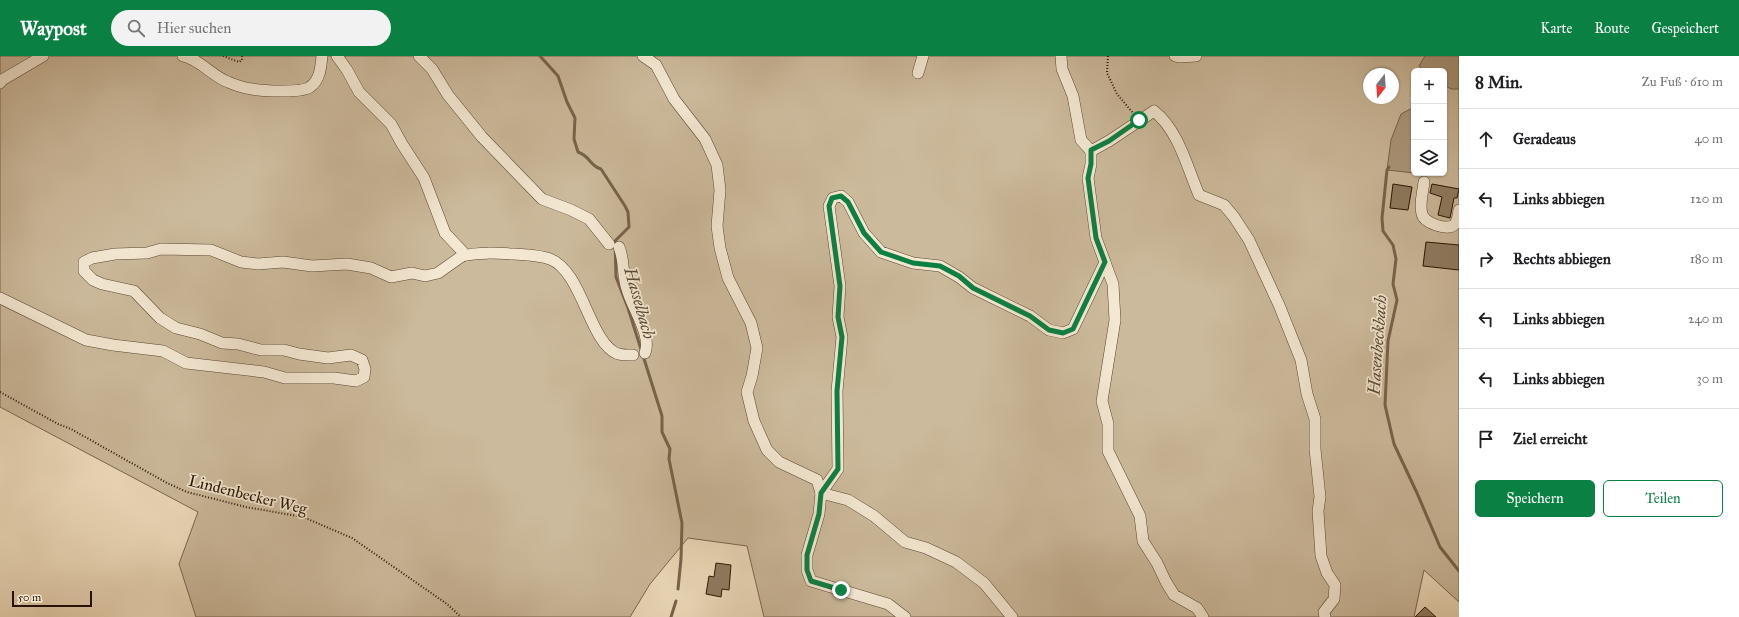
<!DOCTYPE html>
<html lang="de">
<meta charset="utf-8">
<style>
:root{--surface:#fff;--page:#f2f2f2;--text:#202124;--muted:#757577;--line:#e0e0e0;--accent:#0b8043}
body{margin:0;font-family:"IM FELL Great Primer",serif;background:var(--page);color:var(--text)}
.controls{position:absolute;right:12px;top:12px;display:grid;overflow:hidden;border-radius:6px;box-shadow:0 1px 3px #0004}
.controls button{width:36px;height:36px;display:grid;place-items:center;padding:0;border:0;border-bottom:1px solid var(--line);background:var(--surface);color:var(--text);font:20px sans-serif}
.compass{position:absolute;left:1363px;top:12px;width:36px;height:36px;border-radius:50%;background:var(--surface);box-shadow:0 1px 3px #0004;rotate:197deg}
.scale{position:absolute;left:12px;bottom:10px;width:80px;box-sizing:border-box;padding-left:4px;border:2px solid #281301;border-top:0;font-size:11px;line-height:14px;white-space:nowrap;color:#281301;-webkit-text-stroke:3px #f4e8d3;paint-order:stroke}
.stop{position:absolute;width:12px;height:12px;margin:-9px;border:3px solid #0b8043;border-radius:50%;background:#fff}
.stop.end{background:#0b8043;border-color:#fff;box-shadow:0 1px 4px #0008}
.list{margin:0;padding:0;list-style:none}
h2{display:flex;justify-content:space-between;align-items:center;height:52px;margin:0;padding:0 16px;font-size:17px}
h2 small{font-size:13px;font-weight:400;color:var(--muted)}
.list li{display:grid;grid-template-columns:26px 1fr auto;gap:12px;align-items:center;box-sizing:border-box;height:60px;padding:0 16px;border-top:1px solid var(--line)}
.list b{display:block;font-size:15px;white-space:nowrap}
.list em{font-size:13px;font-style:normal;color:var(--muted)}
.actions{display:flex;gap:8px;padding:12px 16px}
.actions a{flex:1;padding:9px 0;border:1px solid var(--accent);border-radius:6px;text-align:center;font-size:14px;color:var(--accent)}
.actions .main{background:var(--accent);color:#fff}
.icon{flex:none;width:22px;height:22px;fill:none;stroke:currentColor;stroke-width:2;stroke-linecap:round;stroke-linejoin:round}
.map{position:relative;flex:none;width:1459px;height:561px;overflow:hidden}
header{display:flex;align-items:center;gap:24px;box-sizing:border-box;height:56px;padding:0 20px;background:var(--accent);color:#fff}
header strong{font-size:19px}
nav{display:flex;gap:22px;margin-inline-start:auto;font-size:14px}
.search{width:280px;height:36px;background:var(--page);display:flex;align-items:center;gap:10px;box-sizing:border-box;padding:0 14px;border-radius:22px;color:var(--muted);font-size:15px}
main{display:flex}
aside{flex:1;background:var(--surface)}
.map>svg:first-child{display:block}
</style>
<header>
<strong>Waypost</strong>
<div class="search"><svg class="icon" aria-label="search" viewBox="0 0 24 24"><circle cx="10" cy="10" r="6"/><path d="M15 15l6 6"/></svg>Hier suchen</div>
<nav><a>Karte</a><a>Route</a><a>Gespeichert</a></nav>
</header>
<main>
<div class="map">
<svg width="1459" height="561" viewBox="0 0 1459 561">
<rect width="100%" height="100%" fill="#eedcbc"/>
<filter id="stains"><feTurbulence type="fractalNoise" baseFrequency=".005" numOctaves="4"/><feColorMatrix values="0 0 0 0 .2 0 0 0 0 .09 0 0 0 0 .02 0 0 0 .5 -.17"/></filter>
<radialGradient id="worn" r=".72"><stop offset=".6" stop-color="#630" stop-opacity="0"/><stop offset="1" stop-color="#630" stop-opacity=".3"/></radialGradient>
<path fill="#ccba9c" stroke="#7a664e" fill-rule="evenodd" d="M 0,0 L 1459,0 L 1459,546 L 1424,514 L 1414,561 L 764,561 L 747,490 L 688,482 L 650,528 L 630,561 L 196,561 L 179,508 L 198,456 L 0,351 ZM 1414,15 L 1444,15 L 1444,117 L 1414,117 ZM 1369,18 L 1393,18 L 1393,42 L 1369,42 Z"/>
<g fill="#ab987c" stroke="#77634b">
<polygon points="1425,0 1459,0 1459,33 1451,33 1444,29 1444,15 1424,15 1419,10"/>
<polygon points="1414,51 1414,117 1387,114 1391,84 1401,58"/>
</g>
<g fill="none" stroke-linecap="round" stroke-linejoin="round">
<g stroke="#77634b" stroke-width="3">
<path d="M 540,0 L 558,20 L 567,46 L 575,62 L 574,83 L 578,96 C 590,100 590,110 601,113 L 625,150 L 628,156 L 629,171 L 615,185 L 616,221 L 628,252 L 662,360 L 662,376 L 670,393 L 669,403 L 682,467 L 681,503 L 678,533"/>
<polyline points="1389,111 1387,114 1382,162 1383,175 1393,189 1396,203 1393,228 1397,244 1388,285 1385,349 1394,388 1417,437 1440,491 1459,515"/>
<polyline points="671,561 676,545"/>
</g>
</g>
<g fill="#8f7c62" stroke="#281301">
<polygon points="1393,128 1412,131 1408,154 1390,152"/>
<polygon points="1432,128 1459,133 1457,142 1454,142 1450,162 1438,159 1442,141 1430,137"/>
<polygon points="1426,186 1459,189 1459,214 1423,210"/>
<polygon points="716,507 731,509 729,534 722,533 721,541 706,538 709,520 714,521"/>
<polygon points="1425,551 1436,561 1415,561"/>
</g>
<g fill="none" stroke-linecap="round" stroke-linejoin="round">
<defs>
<g id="minor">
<path d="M 183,0 C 201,4 212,20 228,26 C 235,29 244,32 252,33 C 263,35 302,37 310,31 C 320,24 321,11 322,0"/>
<polyline points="419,0 432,13 448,39 482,81 542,143 571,154 589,163 609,188"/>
<polyline points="643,0 656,9 674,43 705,83 717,109 720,134 717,170 720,192 728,222 751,267 757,292 752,320 747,336 754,365 767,394 779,406 817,424 821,437"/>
<polyline points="1061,0 1062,13 1073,40 1081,84 1091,95"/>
<polyline points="1175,0 1179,1 1196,0"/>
<polyline points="918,17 923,0"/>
<polyline points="0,27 2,24 43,0"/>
<path d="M 1424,126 C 1423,136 1419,148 1422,158 C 1424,167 1447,175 1454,169 C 1458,165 1458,159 1459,154"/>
<path d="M 619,191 C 625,205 622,220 627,233 C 632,252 652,279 645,297"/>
<path d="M 462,200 C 479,196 496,197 514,198 C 525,199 539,199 550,203 C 583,216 589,287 618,298 C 622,299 629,299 633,299"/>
<polyline points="0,242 86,284 113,289 163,295 186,307 264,316 285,322 334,322 356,325 364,321 365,313 362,304 351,299 328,302 299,298 284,294 261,294 238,288 222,287 200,278 176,272 160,262 134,235 102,228 93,224 84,215 84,206 92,202 115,198 147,197 161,193 211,194 241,206 258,208 283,206 312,210 347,208 371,212 391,221 412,217 425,220 438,217 462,200 462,195 445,177 424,122 402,88 391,68 359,36 347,14 337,0"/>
<polyline points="821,437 848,444 874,460 905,486 926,492 956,506 984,527 1012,561"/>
<polyline points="905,561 888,548 811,525 807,514 807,499 819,458 821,437 838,413 837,335 842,281 838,261 840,230 829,150 833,142 841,140 848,146 864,177 881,196 913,207 940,210 959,221 973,232 1030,260 1049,274 1063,277 1073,273 1105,206"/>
<path d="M 1203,561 L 1197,552 L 1174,539 L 1166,526 L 1157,507 L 1143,485 L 1140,460 L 1108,395 L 1108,368 L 1102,345 L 1115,264 L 1113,228 L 1096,182 L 1088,122 L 1091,108 L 1091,95 L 1109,85 L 1154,55 C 1179,75 1187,111 1199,139 L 1224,149 L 1234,161 L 1249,184 L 1279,249 L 1301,304 L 1307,338 L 1315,363 L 1315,393 L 1320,441 L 1318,455 L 1321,500 L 1327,517 L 1335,529 L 1334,543 L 1324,556 L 1325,561"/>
</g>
</defs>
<use href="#minor" stroke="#5a4530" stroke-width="12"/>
<g stroke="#281301" stroke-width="2" stroke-dasharray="1 2" stroke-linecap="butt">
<polyline points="223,0 239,6 242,4 242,0"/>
<polyline points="1108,0 1107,17 1117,38 1133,57"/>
<polyline points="0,336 58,368 71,373 167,427 187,436 246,451 303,461 352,482 447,548 461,561"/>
</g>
<use href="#minor" stroke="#f4e8d3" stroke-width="11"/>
</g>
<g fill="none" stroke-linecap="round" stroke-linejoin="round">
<polyline stroke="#0b8043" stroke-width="5" points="841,534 811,525 807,514 807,499 819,458 821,437 838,413 837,335 842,281 838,261 840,230 829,150 832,142 841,140 848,146 864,177 881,196 913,207 940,210 959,220 973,232 1030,260 1049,274 1063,277 1073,273 1105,206 1096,182 1088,122 1091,108 1091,94 1109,85 1139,64"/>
</g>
<g text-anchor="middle" stroke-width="3.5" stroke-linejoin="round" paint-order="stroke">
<g font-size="16" fill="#281301" stroke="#f4e8d3">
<text transform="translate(248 438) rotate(14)" y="6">Lindenbecker Weg</text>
</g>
<g font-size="17" font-style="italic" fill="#5c4832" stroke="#f4e8d3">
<text transform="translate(640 247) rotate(74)" y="6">Hasselbach</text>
<text transform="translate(1377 289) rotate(-86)" y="6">Hasenbeckbach</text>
</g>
</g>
<rect width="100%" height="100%" filter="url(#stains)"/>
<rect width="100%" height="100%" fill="url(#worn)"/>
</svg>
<div class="controls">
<button>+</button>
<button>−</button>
<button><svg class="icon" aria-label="layers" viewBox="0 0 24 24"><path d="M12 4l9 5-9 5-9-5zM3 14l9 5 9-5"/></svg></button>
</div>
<svg class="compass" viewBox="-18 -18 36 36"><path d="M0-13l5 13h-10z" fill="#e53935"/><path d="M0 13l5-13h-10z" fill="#757577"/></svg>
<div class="scale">50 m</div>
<div class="stop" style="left:1139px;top:64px"></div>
<div class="stop end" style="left:841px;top:534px"></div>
</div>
<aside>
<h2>8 Min.<small>Zu Fuß · 610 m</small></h2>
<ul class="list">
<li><svg class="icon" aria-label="ahead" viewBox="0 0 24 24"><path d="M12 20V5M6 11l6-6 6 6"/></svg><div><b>Geradeaus</b></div><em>40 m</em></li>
<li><svg class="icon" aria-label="left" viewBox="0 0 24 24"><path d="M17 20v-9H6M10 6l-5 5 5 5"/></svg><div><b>Links abbiegen</b></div><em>120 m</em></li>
<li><svg class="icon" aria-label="right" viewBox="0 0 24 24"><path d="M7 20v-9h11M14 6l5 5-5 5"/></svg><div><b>Rechts abbiegen</b></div><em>180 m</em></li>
<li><svg class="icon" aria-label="left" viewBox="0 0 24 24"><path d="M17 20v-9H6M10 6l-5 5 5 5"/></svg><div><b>Links abbiegen</b></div><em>240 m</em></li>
<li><svg class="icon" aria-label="left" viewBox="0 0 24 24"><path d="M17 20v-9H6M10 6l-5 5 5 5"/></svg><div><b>Links abbiegen</b></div><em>30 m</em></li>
<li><svg class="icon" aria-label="arrive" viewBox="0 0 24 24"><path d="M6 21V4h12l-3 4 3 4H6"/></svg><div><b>Ziel erreicht</b></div></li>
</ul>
<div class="actions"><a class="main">Speichern</a><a>Teilen</a></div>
</aside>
</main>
